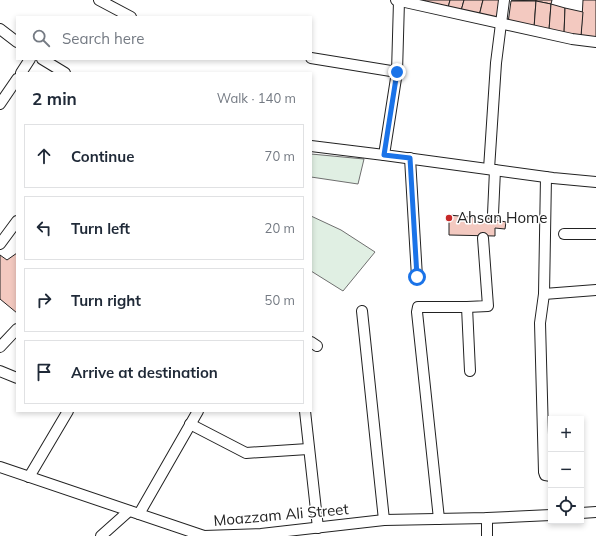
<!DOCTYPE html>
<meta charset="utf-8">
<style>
:root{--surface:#fff;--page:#f2f2f3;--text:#1f2937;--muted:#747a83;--line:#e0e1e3}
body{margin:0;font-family:Mulish,sans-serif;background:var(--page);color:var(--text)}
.controls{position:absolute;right:12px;bottom:12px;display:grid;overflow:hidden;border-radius:0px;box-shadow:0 2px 6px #0003}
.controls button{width:36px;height:36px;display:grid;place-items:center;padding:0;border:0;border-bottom:1px solid var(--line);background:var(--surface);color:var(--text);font:20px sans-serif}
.stop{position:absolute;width:12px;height:12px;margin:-9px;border:3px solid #1a73e8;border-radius:50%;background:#fff}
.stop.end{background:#1a73e8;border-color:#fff;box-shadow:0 1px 4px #0008}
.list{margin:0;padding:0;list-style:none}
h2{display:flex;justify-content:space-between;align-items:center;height:52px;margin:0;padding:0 16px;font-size:17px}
h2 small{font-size:13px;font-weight:400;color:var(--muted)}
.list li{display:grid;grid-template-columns:26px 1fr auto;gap:12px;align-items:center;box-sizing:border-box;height:64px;margin:0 8px 8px;padding:0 8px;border:1px solid var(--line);border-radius:0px}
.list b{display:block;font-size:15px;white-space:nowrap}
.list em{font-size:13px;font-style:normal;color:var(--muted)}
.icon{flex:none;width:22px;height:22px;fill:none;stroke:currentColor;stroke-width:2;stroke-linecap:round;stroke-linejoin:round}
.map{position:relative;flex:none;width:596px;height:536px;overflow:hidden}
.search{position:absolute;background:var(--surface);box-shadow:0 2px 6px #0003;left:16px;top:16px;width:296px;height:44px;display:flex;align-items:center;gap:10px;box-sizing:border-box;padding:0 14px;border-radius:0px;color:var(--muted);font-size:15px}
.panel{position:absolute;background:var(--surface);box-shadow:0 2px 6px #0003;left:16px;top:72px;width:296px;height:340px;border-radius:0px}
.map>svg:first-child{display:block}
</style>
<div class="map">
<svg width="596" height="536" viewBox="0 0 596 536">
<rect width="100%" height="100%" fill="#fff"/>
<g fill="#e0efe3" stroke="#6f6f6f">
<polygon points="311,154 364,159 358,184 311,177"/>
<polygon points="311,216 341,230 375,252 343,291 311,271"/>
</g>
<g fill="#f3c9c0" stroke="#222">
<polygon points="425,0 450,0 448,8 424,3"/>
<polygon points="450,0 464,0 461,11 448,8"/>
<polygon points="464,0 483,0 479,16 461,11"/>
<polygon points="483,0 501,0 496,20 479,16"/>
<polygon points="511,0 536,0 536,1"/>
<polygon points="536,0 552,0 551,4 536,1"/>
<polygon points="583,0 596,0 596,38 581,36"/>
<polygon points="511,1 536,1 534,28 508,23"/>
<polygon points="536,1 551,4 549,30 534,28"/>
<polygon points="551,4 565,8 564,34 549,30"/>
<polygon points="565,8 583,12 581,36 564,34"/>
<polygon points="449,215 491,219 506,222 505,229 495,228 495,236 449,235"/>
<polygon points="17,253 17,313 0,299 0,255 7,260"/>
</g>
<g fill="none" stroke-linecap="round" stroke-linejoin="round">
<defs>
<g id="minor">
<polyline points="99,0 131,17"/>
<polyline points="396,0 572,39 596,42"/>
<polyline points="399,1 397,72 384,155 553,178 596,182"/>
<polyline points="0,29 17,42"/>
<polyline points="311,58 397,72"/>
<polyline points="42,59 65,73"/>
<polyline points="21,73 30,59"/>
<polyline points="0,104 17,79"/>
<polyline points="311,146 384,155"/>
<polyline points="410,158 417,277"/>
<polyline points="489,169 496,63 504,0"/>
<polyline points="546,177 544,294 540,323 544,472 545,475 551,476"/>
<polyline points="493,214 495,170"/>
<polyline points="564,234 596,234"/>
<polyline points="0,244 17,221"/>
<polyline points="544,294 596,290"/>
<polyline points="467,307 488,306 483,238"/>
<polyline points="362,311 384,520"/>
<polyline points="311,342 317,346"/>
<polyline points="0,347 17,329"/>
<polyline points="0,371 17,378"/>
<polyline points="305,411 318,528"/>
<polyline points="190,424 246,453 308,449"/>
<polyline points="0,467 204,536 261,534 384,520 487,518 551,515"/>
<polyline points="29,477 68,411"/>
<polyline points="581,513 596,512"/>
<polyline points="139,514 198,411"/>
<polyline points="487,518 487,536"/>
<polyline points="439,519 417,312 418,307 467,307 470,371"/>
<polyline points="101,536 129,511"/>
</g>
</defs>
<use href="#minor" stroke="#222" stroke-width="12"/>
<use href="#minor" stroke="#fff" stroke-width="10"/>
</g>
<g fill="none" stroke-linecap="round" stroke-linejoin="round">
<polyline stroke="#1a73e8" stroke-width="5" points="397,72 384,155 410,158 417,277"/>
</g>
<circle fill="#c62828" stroke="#fff" stroke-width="1.5" cx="449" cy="218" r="4"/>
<g text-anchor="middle" stroke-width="3" stroke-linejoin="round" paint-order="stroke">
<g font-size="15" fill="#222" stroke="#fff" text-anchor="start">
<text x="457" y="223">Ahsan Home</text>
</g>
<g font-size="15" fill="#222" stroke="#fff">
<text transform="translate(281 515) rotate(-5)" y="5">Moazzam Ali Street</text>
</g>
</g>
</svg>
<div class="controls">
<button>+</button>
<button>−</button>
<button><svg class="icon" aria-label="locate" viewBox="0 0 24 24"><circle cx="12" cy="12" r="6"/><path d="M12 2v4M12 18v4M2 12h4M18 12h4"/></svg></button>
</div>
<div class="stop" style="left:417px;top:277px"></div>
<div class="stop end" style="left:397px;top:72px"></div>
<div class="search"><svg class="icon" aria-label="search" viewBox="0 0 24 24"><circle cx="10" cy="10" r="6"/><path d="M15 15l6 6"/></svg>Search here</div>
<section class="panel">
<h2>2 min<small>Walk · 140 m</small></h2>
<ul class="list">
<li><svg class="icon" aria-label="ahead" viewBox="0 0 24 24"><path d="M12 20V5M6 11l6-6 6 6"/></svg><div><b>Continue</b></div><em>70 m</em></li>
<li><svg class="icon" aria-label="left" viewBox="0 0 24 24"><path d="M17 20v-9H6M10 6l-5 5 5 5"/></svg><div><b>Turn left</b></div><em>20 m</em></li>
<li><svg class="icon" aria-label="right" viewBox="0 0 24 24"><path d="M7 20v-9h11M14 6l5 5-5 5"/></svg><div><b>Turn right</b></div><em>50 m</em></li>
<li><svg class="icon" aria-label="arrive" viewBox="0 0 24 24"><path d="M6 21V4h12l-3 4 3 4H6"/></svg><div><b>Arrive at destination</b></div></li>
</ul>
</section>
</div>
